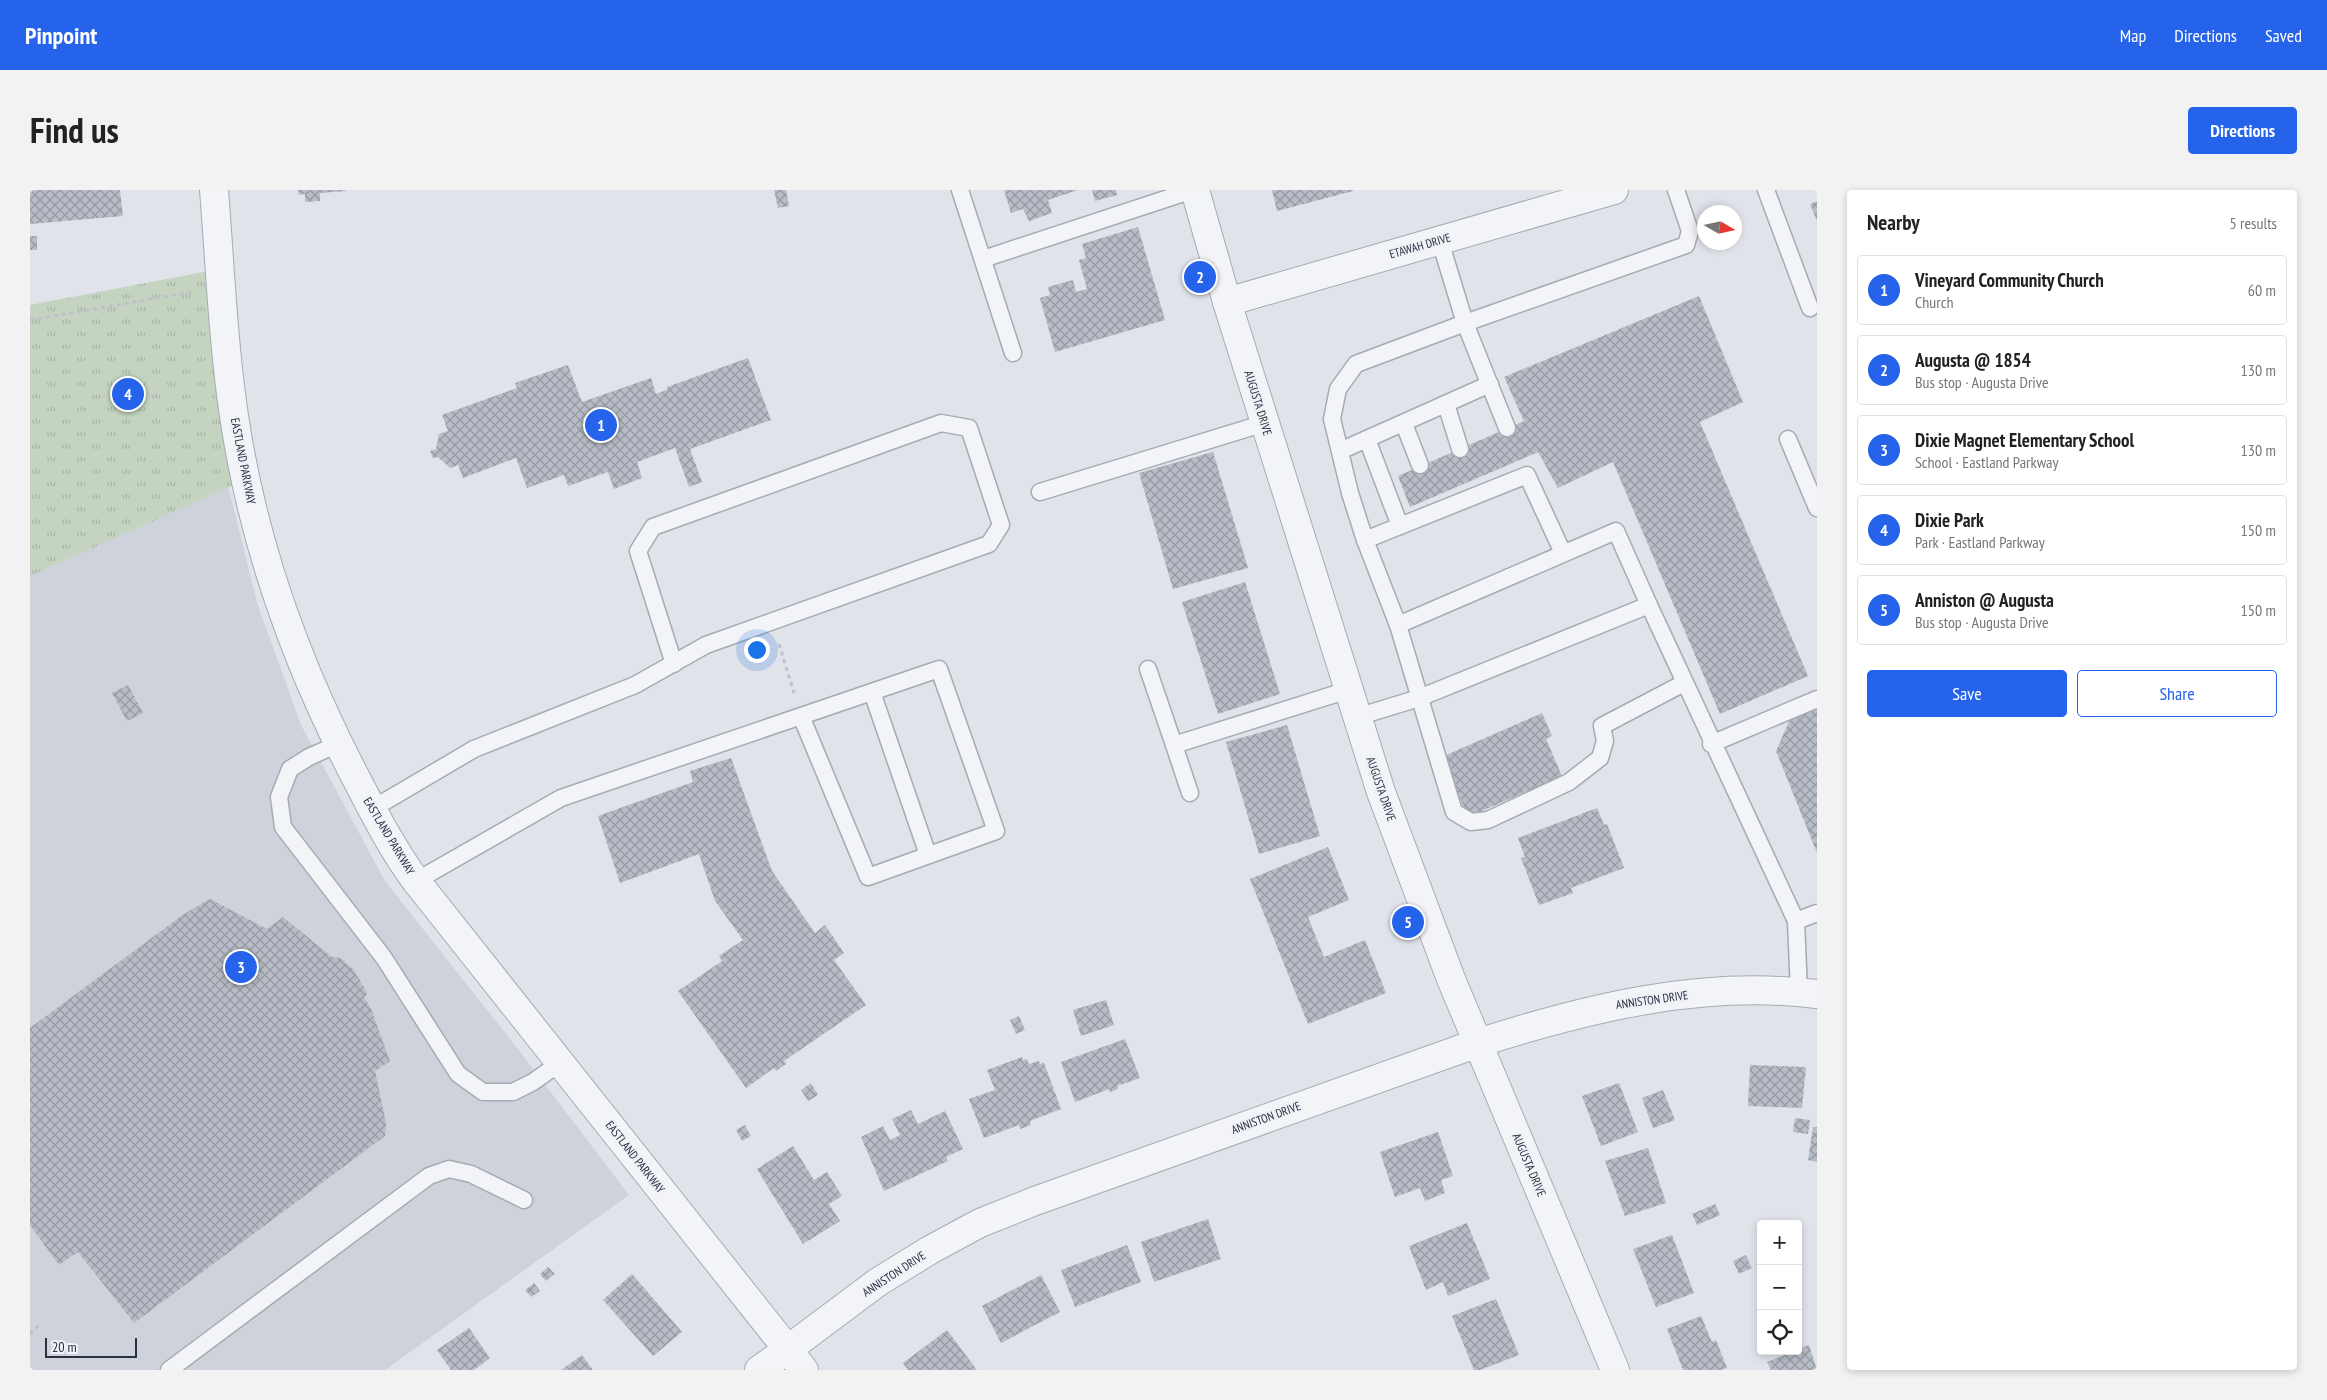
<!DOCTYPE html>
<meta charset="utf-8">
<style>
:root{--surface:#fff;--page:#f2f2f2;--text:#222;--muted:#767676;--line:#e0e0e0;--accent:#2563eb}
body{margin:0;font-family:"PT Sans Narrow",sans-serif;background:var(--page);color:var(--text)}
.controls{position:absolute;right:15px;bottom:15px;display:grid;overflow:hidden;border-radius:5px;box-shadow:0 2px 8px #0003}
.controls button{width:45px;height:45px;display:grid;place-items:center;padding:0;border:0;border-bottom:1px solid var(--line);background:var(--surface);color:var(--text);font:25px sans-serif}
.compass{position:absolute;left:1667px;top:15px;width:45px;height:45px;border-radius:50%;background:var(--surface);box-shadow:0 2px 8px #0003;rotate:99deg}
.scale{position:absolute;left:15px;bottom:12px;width:92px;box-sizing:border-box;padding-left:5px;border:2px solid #283041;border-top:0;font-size:14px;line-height:18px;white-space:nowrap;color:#283041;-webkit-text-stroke:4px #eff2f7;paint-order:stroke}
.you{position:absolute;left:726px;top:459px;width:18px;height:18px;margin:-12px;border:4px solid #fff;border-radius:50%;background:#1a73e8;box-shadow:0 0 0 8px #1a73e833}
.badge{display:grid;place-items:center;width:32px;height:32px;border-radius:50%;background:var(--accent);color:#fff;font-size:16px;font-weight:700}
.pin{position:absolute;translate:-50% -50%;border:2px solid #fff;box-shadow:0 1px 5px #0006}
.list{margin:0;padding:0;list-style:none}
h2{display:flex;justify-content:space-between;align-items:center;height:65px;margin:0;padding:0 20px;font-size:21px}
h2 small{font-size:16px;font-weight:400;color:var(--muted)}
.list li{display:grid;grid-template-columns:32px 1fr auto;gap:15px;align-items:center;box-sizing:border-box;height:70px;margin:0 10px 10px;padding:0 10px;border:1px solid var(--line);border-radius:5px}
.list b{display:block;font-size:19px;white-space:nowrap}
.list p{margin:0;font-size:16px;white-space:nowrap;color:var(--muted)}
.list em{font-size:16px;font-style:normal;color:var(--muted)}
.actions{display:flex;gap:10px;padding:15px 20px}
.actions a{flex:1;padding:11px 0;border:1px solid var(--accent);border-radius:5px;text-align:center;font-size:18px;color:var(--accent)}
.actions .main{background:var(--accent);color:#fff}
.icon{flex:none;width:28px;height:28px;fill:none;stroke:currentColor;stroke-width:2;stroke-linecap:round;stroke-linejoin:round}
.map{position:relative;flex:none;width:1787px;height:1180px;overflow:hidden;border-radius:5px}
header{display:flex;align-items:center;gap:30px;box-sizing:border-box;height:70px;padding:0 25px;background:var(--accent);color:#fff}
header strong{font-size:24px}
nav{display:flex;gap:28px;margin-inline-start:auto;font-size:18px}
.intro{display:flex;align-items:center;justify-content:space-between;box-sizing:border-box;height:120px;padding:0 30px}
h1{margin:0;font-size:35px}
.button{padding:12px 22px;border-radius:5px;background:var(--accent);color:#fff;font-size:18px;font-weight:700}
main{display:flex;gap:30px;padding:0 30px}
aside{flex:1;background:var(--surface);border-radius:5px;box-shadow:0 2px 8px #0003}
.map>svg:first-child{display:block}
</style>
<header>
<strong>Pinpoint</strong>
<nav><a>Map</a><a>Directions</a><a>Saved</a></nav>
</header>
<div class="intro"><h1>Find us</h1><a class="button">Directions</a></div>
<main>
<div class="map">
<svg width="1787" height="1180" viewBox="0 0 1787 1180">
<defs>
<pattern id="grass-tufts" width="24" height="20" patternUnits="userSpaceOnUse" patternTransform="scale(1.25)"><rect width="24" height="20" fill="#c4d4c1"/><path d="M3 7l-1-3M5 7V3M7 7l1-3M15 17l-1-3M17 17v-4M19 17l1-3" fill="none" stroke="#a8b6a7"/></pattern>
<pattern id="building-cross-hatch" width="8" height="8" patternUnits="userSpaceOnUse" patternTransform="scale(1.25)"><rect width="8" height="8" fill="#b7bcc6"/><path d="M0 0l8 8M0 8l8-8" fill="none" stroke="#9599a2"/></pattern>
</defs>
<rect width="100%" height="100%" fill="#e0e3e9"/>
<polygon fill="#ced2db" points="188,255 227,413 271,535 355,691 491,863 599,1005 355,1180 0,1180 0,342"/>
<polygon fill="url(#grass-tufts)" points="179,81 208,293 0,386 0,115"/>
<g fill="url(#building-cross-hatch)">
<polygon points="0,0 90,0 93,26 0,34"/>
<polygon points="268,0 316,0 316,1 290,3 290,11 275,12 275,4 269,5"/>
<polygon points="744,0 756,0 759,16 748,18"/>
<polygon points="974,0 1048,0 1018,10 1022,23 999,31 993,19 981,23"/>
<polygon points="1062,0 1086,0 1087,5 1065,11"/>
<polygon points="1242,0 1323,0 1323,1 1247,21"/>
<polygon points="1787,11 1787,31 1780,14"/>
<polygon points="1108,37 1135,130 1025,162 1010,108 1020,105 1018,97 1043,90 1046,102 1057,99 1049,70 1056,68 1052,54"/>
<rect x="0" y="46" width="7" height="14"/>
<polygon points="1669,106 1713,212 1670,232 1778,486 1690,524 1583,272 1528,298 1508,262 1380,317 1368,286 1494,231 1474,187"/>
<polygon points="718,168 741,230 660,259 672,292 659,297 645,258 607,272 612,288 584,299 578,282 538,296 534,285 497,298 486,268 433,288 428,275 420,278 408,267 403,268 400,261 406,259 409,244 418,241 412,225 487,198 485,193 538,175 552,212 621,188 626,204 638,199 637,197"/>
<polygon points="1183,262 1218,378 1143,399 1109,283"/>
<polygon points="1215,392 1250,504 1188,524 1152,412"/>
<polygon points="98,495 113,523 97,531 82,503"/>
<polygon points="1787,518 1787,663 1746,561 1760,529"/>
<polygon points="1512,523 1522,546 1516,549 1532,586 1438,627 1412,567"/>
<polygon points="1257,535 1290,646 1229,664 1196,552"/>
<polygon points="701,568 742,681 785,743 795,735 814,763 804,770 836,815 754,871 756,874 746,881 744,878 716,898 648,801 692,771 689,766 713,750 685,711 669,664 590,693 568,626 663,592 660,581"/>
<polygon points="1567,618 1574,635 1577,634 1594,678 1541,698 1543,703 1509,715 1491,668 1495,667 1488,648"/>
<polygon points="1298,657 1319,710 1278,727 1294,767 1335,750 1356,803 1278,834 1220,689"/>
<polygon points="180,709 237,739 253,727 302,767 310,768 323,779 335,799 337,804 334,807 341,819 360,871 345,881 356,933 355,946 104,1133 48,1062 29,1075 0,1035 0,838 154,724"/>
<polygon points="1076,810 1084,835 1051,846 1043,820"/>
<polygon points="989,826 995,840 986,844 980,830"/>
<polygon points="1095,849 1110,888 1087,896 1088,899 1080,902 1079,899 1045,912 1031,872"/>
<polygon points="992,867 993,870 997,869 999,874 1009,871 1010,874 1014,873 1031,919 1000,931 1001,935 990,939 989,935 954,948 939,909 965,900 957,880"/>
<polygon points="1720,875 1776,877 1772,918 1718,916"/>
<polygon points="781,893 788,905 778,911 771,900"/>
<polygon points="1589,893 1608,942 1571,956 1552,906"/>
<polygon points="1633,900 1645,930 1623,938 1612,908"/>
<polygon points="881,920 888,934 915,921 933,959 916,967 918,971 854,1001 831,947 853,936 860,950 870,945 862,929"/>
<polygon points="1765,928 1780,930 1778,944 1763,942"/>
<polygon points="715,935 721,946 712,951 706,940"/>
<polygon points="1783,937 1787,937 1787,972 1778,970"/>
<polygon points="1408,942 1423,986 1411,990 1415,1003 1395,1011 1390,998 1365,1007 1350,962"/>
<polygon points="763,956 784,990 797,982 812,1006 799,1014 810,1031 773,1054 727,979"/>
<polygon points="1618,958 1636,1013 1595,1026 1575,971"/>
<polygon points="1685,1014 1690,1025 1667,1035 1662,1024"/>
<polygon points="1178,1029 1191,1069 1124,1092 1111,1052"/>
<polygon points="1437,1033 1460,1089 1418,1106 1413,1092 1396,1100 1379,1056"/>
<polygon points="1642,1045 1664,1103 1626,1117 1603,1059"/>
<polygon points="1097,1055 1111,1092 1045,1117 1031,1080"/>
<polygon points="1716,1065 1722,1078 1709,1084 1703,1071"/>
<polygon points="518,1077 525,1084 516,1091 510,1084"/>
<polygon points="602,1084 652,1142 623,1166 573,1110"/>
<polygon points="1011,1085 1030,1122 971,1153 952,1116"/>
<polygon points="504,1093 510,1101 501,1107 495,1100"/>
<polygon points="1466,1109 1489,1165 1450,1180 1444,1180 1422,1126"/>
<polygon points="1671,1126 1682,1152 1686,1150 1697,1178 1691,1180 1653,1180 1637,1139"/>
<polygon points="439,1138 460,1168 444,1180 421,1180 407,1160"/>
<polygon points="917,1140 947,1180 878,1180 873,1173"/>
<polygon points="1779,1155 1787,1180 1741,1180 1737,1172"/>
<polygon points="552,1165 563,1180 531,1180"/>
</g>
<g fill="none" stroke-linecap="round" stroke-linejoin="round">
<defs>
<g id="service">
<polyline points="930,0 983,163"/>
<polyline points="1736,0 1780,118"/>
<polyline points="1410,51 1435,133 1656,55 1660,41 1646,0"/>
<polyline points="953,69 1163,0"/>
<polyline points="1416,214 1430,259"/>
<polyline points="1374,234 1390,275"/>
<polyline points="1477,238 1435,133 1326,174 1308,199 1302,229 1320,303 1335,350 1368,435 1424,622 1441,632 1458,630 1539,592 1570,568 1575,551 1572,536 1654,493"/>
<polyline points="1337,249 1370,336"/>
<polyline points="1758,249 1787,318"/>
<polyline points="1310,261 1460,194"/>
<polyline points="1010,302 1235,233"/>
<polyline points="1335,350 1497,285 1533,363"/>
<polyline points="1368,435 1586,341 1619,415"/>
<polyline points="1118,479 1144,555 1318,500"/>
<polyline points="842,502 898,665"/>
<polyline points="1327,527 1389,508 1619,415 1766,731 1769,802"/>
<polyline points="308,554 279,567 260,579 249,607 253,637 354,768 428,884 453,902 483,902 503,892 531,872"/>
<polyline points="1681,554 1787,509"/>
<polyline points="1144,555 1160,603"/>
<polyline points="342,619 444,559 605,495 676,455 959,354 971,335 939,238 911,233 623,337 608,361 644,474"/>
<polyline points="386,691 531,608 909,479 966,641 838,687 771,526"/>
<polyline points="1766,731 1787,723"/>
<polyline points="139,1180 399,986 419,979 441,984 494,1010"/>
</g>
<g id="minor">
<polyline points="1165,0 1197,112 1351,602 1421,789 1585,1180"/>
<polyline points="1197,112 1584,0"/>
<polyline points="729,1180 757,1160"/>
</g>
<g id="tertiary">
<path d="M 184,0 C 190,75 193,152 204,226 C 223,354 267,476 327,590 C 345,625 363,660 386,691 L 774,1180"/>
<path d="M 757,1160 L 848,1092 L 900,1060 L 950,1033 L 1005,1011 L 1448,853 C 1558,818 1671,790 1787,804"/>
</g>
</defs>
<use href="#service" stroke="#a5aab3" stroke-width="19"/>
<use href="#minor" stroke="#a5aab3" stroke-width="30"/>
<use href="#tertiary" stroke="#a5aab3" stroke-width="30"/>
<g stroke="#bec1c8" stroke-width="3" stroke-dasharray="4 4" stroke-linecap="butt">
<polyline points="0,130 162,102"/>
<polyline points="749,454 764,503"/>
<polyline points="0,1144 8,1136"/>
</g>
<use href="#service" stroke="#f3f4f7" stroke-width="16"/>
<use href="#minor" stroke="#f3f4f7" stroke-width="28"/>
<use href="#tertiary" stroke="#f3f4f7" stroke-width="28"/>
</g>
<g text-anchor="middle" stroke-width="4" stroke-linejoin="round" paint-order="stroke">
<g font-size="12" fill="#283041" stroke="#eff2f7">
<text transform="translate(1390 56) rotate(-16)" y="4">ETAWAH DRIVE</text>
<text transform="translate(1228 213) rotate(73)" y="4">AUGUSTA DRIVE</text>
<text transform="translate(213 271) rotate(79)" y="4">EASTLAND PARKWAY</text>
<text transform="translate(1351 599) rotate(71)" y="4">AUGUSTA DRIVE</text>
<text transform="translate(359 646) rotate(59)" y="4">EASTLAND PARKWAY</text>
<text transform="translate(1622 810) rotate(-8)" y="4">ANNISTON DRIVE</text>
<text transform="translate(1236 928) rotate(-20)" y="4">ANNISTON DRIVE</text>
<text transform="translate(605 967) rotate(52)" y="4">EASTLAND PARKWAY</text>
<text transform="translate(1499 975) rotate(67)" y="4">AUGUSTA DRIVE</text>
<text transform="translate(864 1084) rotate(-33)" y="4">ANNISTON DRIVE</text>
</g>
</g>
</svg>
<div class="controls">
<button>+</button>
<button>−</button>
<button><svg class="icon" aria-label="locate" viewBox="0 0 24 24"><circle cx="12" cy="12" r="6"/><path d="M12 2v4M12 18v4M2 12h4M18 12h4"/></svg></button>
</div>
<svg class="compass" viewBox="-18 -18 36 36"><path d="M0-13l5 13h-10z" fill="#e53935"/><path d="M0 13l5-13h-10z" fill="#767676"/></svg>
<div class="scale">20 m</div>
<div class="you"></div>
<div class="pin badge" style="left:571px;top:235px">1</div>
<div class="pin badge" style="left:1170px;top:87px">2</div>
<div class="pin badge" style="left:211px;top:777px">3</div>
<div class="pin badge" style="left:98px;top:204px">4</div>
<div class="pin badge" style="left:1378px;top:732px">5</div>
</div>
<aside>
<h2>Nearby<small>5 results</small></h2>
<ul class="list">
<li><span class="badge">1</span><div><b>Vineyard Community Church</b><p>Church</p></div><em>60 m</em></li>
<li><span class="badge">2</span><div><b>Augusta @ 1854</b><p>Bus stop · Augusta Drive</p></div><em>130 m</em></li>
<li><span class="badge">3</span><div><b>Dixie Magnet Elementary School</b><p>School · Eastland Parkway</p></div><em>130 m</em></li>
<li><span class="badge">4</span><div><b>Dixie Park</b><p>Park · Eastland Parkway</p></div><em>150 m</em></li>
<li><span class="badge">5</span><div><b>Anniston @ Augusta</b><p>Bus stop · Augusta Drive</p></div><em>150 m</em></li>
</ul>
<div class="actions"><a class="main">Save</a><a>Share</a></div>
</aside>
</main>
